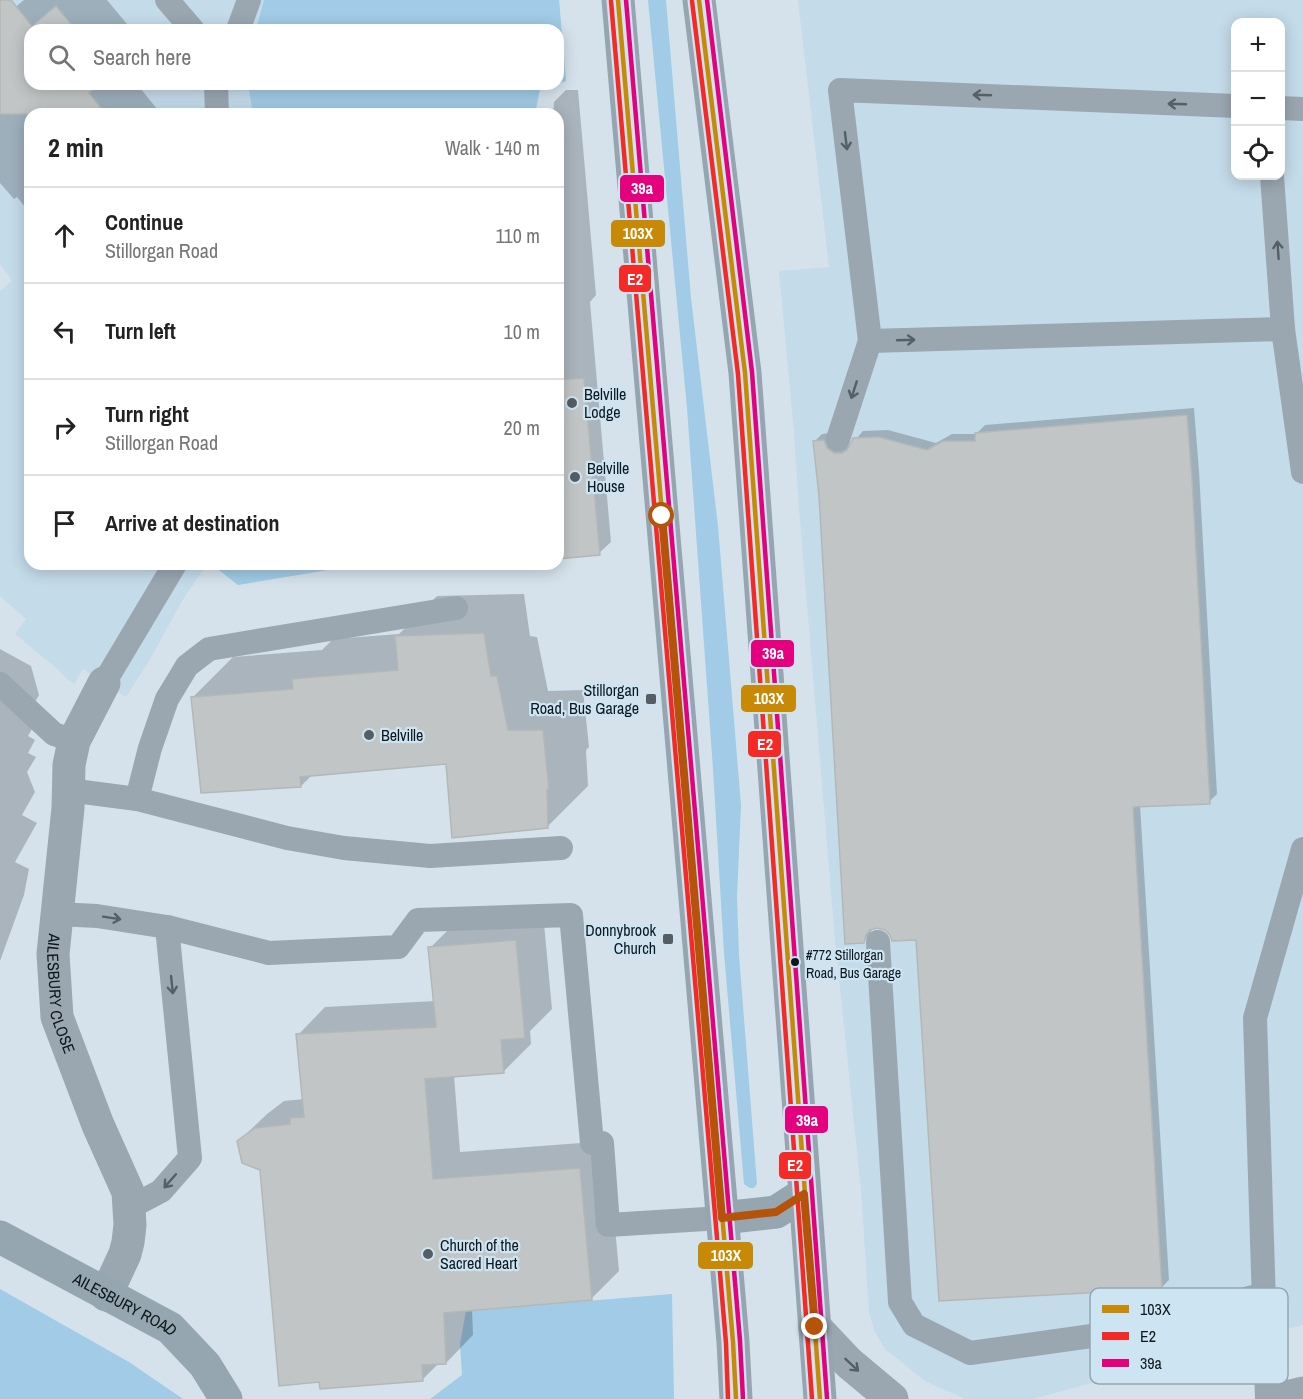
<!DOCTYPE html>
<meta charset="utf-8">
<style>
:root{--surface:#fff;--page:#f2f2f2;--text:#222;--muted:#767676;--line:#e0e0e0}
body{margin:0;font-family:"Archivo Narrow",sans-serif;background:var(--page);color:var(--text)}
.controls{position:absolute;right:18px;top:18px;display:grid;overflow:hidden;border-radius:12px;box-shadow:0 3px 15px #0003}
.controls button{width:54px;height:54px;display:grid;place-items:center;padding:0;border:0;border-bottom:2px solid var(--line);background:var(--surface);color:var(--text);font:30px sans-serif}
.stop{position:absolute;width:18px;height:18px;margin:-14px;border:4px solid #b45309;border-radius:50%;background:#fff}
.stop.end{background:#b45309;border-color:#fff;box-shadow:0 2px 6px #0008}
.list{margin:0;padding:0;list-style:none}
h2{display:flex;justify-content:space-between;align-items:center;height:78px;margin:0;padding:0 24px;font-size:26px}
h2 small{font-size:20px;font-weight:400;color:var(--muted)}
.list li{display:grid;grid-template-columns:39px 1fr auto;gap:18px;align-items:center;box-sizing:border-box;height:96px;padding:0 24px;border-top:2px solid var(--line)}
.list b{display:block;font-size:22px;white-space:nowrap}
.list p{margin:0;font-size:20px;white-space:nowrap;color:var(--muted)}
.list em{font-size:20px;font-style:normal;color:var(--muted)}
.icon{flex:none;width:33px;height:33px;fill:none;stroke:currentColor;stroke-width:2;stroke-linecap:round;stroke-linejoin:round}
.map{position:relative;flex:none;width:1303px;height:1399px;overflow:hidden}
.search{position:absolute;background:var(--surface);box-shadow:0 3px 15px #0003;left:24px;top:24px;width:540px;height:66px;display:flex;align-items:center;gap:15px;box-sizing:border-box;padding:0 21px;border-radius:18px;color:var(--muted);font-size:22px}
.panel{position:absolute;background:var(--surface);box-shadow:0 3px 15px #0003;left:24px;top:108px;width:540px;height:462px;border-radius:18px}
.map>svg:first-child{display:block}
</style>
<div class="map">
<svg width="1303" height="1399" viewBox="0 0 1303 1399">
<rect width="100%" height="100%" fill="#d5e2eb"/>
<g fill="#c4dbea" fill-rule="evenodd">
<polygon points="0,0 559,0 566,81 558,84 558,30 30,30 30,84 557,84 540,89 535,114 30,114 30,564 207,564 182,601 149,661 126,697 83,669 74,684 65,677 61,672 15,634 26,619 0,596 0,291 12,281 0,264"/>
<path d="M 798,0 L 1303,0 L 1303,1325 L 1033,1399 L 965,1399 L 925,1381 L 885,1349 L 875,1332 L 869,1313 L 861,1190 L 835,940 L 799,509 L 794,432 L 779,271 L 829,267 ZM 1236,22 L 1280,22 L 1280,176 L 1236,176 Z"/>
</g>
<g fill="#a1cbe6">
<polygon points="264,0 559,0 566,81 558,84 558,30 256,30"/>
<polygon points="648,0 666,0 691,298 718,526 741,805 737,897 739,955 757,1184 754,1188 750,1188 744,1184 724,953 713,769 687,408"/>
<polygon points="248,84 557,84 540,89 535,114 253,114"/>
<polygon points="211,564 365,564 238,585"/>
<polygon points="0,1289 129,1362 183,1399 0,1399"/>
<polygon points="672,1294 674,1399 425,1399 430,1399 462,1375 460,1344 466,1311"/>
</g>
<g fill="#0003">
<polygon points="24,0 107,0 132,30 30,30 30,84 137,84 161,114 30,114 30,213 17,197 14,199 0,183 0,20"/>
<polygon points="566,90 578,90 596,295 590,302 611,542 599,553 558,543 558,114 553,114 554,102"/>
<polygon points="1194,408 1199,471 1217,794 1209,802 1140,805 1169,1280 1161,1288 918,939 891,933 884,928 872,928 871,933 863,941 814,442 822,434 832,433 843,445 851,445 863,431 888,430 936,443 952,434 976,434 985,425"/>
<polygon points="524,594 530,636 537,637 548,691 583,690 589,747 586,750 588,786 548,826 447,762 312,775 301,786 193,697 233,657 322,650 333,639 399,634 437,596"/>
<polygon points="0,649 31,666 39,695 28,715 37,720 28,736 35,740 28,753 36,757 27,772 35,792 22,815 37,823 15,862 29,869 24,895 0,961"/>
<polygon points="543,913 552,1009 530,1031 531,1044 503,1072 454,1075 460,1152 607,1141 619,1271 591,1299 472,1309 473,1335 446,1363 439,1363 422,1380 239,1141 267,1114 284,1101 304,1099 298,1035 325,1007 435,1001 430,948 458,920"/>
</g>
<g fill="#c1c5c6" stroke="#b3b8b7" stroke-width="1.5">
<polygon points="0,0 11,0 32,26 56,6 76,30 30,30 30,84 101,84 89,93 106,114 0,114"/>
<polygon points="584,378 600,555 558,559 558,380"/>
<polygon points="1187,415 1192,480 1210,804 1133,807 1162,1289 939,1301 916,940 892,941 890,935 885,930 877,928 870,930 866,935 864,943 845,944 819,496 813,441 824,440 827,448 834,453 842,453 847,450 853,438 879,437 927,450 943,441 975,441 975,433"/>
<polygon points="484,633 491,676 497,676 508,730 543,730 549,789 547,789 548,828 452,838 446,764 300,777 301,787 201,793 191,697 293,689 292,679 398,670 395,636"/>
<polygon points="516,940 525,1038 501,1040 504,1073 425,1079 433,1179 580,1168 592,1300 444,1313 446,1364 422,1365 423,1381 320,1389 319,1382 279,1386 260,1170 242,1163 237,1141 255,1128 290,1124 290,1118 304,1117 296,1034 436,1027 428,947"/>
</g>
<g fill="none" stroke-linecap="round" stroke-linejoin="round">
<g stroke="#9aa7b1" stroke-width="24">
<polyline points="167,0 193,30"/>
<polyline points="238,30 249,0"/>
<polyline points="216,84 217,114"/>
<polyline points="1236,106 840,90 870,341 1283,329"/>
<polyline points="1280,108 1303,109"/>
<polyline points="1272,176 1283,329 1303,472"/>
<polyline points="838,439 870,341"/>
<polyline points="104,683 175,564"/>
<polyline points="0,684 54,734 74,741"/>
<polyline points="68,790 137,799 150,748 167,699 187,666 209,649 456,608"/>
<polyline points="137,799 287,838 344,848 430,856 561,848"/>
<polyline points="57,914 97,916 167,927 269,953 398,947 418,920 571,915 592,1143 602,1143 608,1225 722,1218"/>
<polyline points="878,942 900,1302 914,1325 970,1353 1120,1332 1264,1294"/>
<polyline points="129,1208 161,1191 190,1158 167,927"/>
<polyline points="1267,1399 1255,1018 1303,849"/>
</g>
<path stroke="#9aa7b1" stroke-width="33" id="s1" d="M 104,683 L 74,741 L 69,765 L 68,808 L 53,954 L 57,1017 L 98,1125 L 128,1192 L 130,1225 L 128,1242 L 125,1254 L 106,1295"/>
<g stroke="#9aa7b1" stroke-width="33">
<polyline points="815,1327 849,1363 892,1399"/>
<polyline points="1278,1399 1303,1393"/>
</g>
<g stroke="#96a6b0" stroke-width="33">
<polyline points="618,0 733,1342 736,1399"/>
<polyline points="699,0 745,373 820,1399"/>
<polyline points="722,1218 776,1212 804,1194"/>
<path id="s2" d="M 0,1237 L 170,1328 L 205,1365 L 226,1399"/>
</g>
<defs>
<g id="bus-1">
<polyline points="618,0 733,1342 736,1399"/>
<polyline points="699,0 745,373 820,1399"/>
</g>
<g id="bus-2">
<polyline points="611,1 726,1343 728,1399"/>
<polyline points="692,1 738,374 812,1399"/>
</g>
<g id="bus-3">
<polyline points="626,0 740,1341 743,1399"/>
<polyline points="707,0 752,372 827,1398"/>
</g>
</defs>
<use href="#bus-1" stroke="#cde4f3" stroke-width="9"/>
<use href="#bus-2" stroke="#cde4f3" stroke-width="9"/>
<use href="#bus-3" stroke="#cde4f3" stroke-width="9"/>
<use href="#bus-1" stroke="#c88906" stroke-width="4.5"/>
<use href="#bus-2" stroke="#f52a26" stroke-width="4.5"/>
<use href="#bus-3" stroke="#e5007d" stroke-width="4.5"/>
</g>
<defs><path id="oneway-shaft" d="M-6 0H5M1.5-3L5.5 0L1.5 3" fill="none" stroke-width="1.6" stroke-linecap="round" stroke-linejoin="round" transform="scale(1.5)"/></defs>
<g stroke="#545f66">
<use href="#oneway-shaft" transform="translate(982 95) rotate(-178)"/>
<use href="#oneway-shaft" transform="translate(1177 104) rotate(-178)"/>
<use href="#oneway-shaft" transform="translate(846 141) rotate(83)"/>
<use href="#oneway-shaft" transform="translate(1278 250) rotate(-94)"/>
<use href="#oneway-shaft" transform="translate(906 340) rotate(-2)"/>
<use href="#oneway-shaft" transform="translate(854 390) rotate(108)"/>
<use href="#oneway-shaft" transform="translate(112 918) rotate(9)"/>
<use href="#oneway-shaft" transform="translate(172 985) rotate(84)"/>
<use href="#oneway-shaft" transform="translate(170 1181) rotate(131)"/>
<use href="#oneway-shaft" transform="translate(852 1365) rotate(43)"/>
</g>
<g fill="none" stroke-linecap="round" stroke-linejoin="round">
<polyline stroke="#b45309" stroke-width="8" points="662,516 722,1218 776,1212 804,1194 815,1327"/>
</g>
<g fill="#545e64" stroke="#cde4f3" stroke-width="2">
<circle cx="572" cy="403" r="6"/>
<circle cx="575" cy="477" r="6"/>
<rect x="645" y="693" width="12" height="12" rx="3"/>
<circle cx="369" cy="735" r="6"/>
<rect x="662" y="933" width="12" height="12" rx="3"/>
<circle cx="428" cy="1254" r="6"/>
</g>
<circle fill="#0e171c" stroke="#cde4f3" stroke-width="2" cx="795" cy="962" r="5"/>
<g text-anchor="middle" stroke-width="4.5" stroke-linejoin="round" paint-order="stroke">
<g font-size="14" fill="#0e171c" stroke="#cde4f3" text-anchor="start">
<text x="806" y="960">#772 Stillorgan<tspan x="806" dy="18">Road, Bus Garage</tspan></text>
</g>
<g font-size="16" fill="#0e171c" stroke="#cde4f3" text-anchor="start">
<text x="584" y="400">Belville<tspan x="584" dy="18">Lodge</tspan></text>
<text x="587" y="474">Belville<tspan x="587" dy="18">House</tspan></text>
<text x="639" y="696" text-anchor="end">Stillorgan<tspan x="639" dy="18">Road, Bus Garage</tspan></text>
<text x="381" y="741">Belville</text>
<text x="656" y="936" text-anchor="end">Donnybrook<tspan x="656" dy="18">Church</tspan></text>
<text x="440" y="1251">Church of the<tspan x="440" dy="18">Sacred Heart</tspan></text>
</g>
<g font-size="16" fill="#0e171c" stroke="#cde4f3">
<text dy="6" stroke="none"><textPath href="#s1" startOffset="320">AILESBURY CLOSE</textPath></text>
<text dy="6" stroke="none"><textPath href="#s2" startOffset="142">AILESBURY ROAD</textPath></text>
</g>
</g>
<rect x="1090" y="1288" width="198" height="96" rx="9" fill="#cde4f3" stroke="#94a6b2" stroke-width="1.5"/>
<rect x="1102" y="1305" width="27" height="8" fill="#c88906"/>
<rect x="1102" y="1332" width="27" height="8" fill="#f52a26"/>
<rect x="1102" y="1359" width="27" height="8" fill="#e5007d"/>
<g font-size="16" fill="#0e171c">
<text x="1140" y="1315">103X</text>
<text x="1140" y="1342">E2</text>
<text x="1140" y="1369">39a</text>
</g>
<g stroke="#cde4f3" stroke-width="2">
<rect x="619" y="174" width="46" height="29" rx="6" fill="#e5007d"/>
<rect x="610" y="219" width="56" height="29" rx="6" fill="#c88906"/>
<rect x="618" y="264" width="34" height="29" rx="6" fill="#f52a26"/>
<rect x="750" y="639" width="45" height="29" rx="6" fill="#e5007d"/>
<rect x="740" y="684" width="57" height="29" rx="6" fill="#c88906"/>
<rect x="747" y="730" width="35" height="28" rx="6" fill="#f52a26"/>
<rect x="784" y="1105" width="45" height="29" rx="6" fill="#e5007d"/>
<rect x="778" y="1151" width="34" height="29" rx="6" fill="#f52a26"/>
<rect x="697" y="1241" width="57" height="29" rx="6" fill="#c88906"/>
</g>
<g font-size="16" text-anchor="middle" font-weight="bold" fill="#fff">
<text x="642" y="194">39a</text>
<text x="638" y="239">103X</text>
<text x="635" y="285">E2</text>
<text x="773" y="659">39a</text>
<text x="769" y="704">103X</text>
<text x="765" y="750">E2</text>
<text x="807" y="1126">39a</text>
<text x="795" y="1171">E2</text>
<text x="726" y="1261">103X</text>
</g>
</svg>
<div class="controls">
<button>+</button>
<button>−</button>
<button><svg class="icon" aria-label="locate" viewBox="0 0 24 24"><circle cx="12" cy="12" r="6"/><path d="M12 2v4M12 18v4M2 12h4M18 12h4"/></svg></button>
</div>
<div class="stop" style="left:662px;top:516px"></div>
<div class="stop end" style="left:815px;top:1327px"></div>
<div class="search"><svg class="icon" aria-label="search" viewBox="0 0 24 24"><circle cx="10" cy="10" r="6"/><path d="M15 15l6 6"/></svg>Search here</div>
<section class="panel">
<h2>2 min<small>Walk · 140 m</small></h2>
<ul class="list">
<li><svg class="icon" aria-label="ahead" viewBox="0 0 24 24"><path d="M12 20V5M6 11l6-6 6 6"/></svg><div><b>Continue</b><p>Stillorgan Road</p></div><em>110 m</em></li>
<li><svg class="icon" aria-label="left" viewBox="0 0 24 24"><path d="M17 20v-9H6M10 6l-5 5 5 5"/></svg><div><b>Turn left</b></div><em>10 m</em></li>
<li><svg class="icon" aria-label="right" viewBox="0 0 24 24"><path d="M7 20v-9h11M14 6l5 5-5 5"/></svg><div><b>Turn right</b><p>Stillorgan Road</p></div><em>20 m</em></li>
<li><svg class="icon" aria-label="arrive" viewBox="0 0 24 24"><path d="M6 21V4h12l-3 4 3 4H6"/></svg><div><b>Arrive at destination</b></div></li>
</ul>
</section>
</div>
